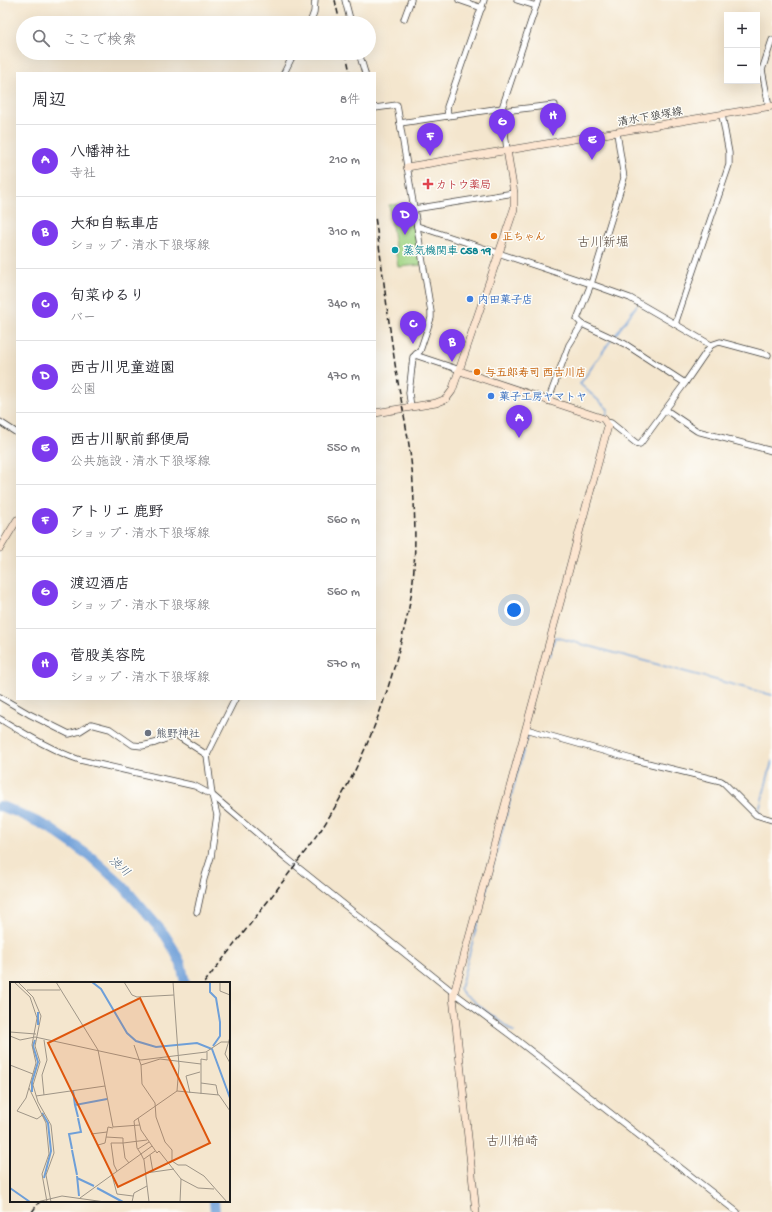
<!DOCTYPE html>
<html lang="ja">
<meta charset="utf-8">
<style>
:root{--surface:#fff;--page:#f7f7f7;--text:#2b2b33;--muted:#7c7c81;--line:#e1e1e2;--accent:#7c3aed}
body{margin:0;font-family:"Gochi Hand","Klee One",sans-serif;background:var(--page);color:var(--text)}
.controls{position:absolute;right:12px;top:12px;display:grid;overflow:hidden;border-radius:0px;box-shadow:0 4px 16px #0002}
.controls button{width:36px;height:36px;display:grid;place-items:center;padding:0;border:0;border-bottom:1px solid var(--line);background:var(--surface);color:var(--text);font:20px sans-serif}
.you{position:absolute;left:514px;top:610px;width:14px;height:14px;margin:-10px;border:3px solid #fff;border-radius:50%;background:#1a73e8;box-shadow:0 0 0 6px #1a73e833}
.badge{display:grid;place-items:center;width:26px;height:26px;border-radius:50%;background:var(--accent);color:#fff;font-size:13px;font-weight:700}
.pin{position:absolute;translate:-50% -33px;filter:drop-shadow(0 1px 2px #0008)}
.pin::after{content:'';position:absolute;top:21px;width:14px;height:12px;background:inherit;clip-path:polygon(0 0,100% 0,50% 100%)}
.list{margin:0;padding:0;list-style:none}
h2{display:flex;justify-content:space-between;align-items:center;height:52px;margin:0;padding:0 16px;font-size:17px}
h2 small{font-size:13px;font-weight:400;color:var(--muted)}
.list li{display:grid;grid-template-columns:26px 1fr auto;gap:12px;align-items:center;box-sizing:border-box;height:72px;padding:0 16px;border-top:1px solid var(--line)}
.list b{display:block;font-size:15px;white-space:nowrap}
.list p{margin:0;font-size:13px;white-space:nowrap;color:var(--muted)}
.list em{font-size:13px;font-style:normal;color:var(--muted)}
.icon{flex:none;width:22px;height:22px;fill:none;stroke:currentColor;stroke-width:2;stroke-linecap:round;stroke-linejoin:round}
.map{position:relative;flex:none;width:772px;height:1212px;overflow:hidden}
.search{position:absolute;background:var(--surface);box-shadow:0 4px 16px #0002;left:16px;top:16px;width:360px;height:44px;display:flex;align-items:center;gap:10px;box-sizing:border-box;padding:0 14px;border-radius:22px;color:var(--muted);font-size:15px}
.panel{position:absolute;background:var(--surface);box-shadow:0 4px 16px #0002;left:16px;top:72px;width:360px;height:628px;border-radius:0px}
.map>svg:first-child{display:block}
</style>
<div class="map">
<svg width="772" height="1212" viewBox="0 0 772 1212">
<rect width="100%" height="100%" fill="#fdfcf7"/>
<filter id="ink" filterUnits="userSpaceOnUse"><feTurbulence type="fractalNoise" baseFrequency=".025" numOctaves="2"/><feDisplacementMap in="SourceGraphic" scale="8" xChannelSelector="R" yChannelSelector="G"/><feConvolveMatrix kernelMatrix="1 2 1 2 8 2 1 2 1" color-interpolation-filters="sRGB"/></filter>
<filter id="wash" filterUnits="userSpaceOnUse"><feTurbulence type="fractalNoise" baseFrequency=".012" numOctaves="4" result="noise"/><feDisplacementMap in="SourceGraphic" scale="16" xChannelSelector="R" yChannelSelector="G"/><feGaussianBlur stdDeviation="0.9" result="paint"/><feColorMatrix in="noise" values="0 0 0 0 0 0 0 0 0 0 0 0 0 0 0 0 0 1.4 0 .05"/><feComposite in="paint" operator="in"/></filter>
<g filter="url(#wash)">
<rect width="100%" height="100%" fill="#f4e6ce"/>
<polygon fill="#a2d585" stroke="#5f7850" points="411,203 421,265 398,267 389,205"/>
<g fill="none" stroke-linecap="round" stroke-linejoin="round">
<g stroke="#6e9fd8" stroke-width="1.5">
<polyline points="614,337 637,305"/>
<polyline points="606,416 608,409 580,384 611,340"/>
<polyline points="549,656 555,637 772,695"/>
<polyline points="759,811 772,761"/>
<polyline points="514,1032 462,993 460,989 528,733"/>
</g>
<g stroke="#6e9fd8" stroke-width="10">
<polyline points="0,806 14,811 48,827 91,857 123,886 165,935 173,948 181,964 185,983"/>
<polyline points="214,1201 215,1212"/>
</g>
</g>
</g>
<g filter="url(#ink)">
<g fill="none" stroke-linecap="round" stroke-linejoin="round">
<defs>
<g id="street">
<polyline points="345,0 351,23"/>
<polyline points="459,0 482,8"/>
<polyline points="517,0 536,6"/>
<polyline points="404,19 411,0"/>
<polyline points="310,23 314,12 315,0"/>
<polyline points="359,53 365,73"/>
<polyline points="284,73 294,53"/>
<polyline points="769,107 762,70 772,40"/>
<polyline points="375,108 397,105 431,312 431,318 420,351 413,357 409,393 411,407"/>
<polyline points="502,111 555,105"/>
<polyline points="448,116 447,107 484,0"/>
<polyline points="400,123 502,108"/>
<polyline points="617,133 624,178 591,284 630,298 675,324 729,165 729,153 722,115"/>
<polyline points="507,150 502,108 538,0"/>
<polyline points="414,209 514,193"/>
<polyline points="417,226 591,284 577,319 582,324 625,344 685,383"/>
<polyline points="675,324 711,345"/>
<polyline points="416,354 418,356 457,369 460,371"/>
<polyline points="548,401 569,345 582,324"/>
<polyline points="666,410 697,431 772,451"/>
<polyline points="0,422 17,433"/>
<polyline points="606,422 611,423 636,443 640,444 685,383 711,345 720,342 768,355"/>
<polyline points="0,697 29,714 69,734 80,731 91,724 110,729 133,745 142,746 155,743 176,735 207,755"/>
<path d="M 0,719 C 27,735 51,750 80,760 L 195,786 L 212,795 L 285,857 L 454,993 L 513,1037 L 737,1212"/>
<polyline points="526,729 635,760 721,781 724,783 756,815 772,820"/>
<polyline points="197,912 204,879 211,857 217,815 212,795 207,755 235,699"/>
</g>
<g id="secondary">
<polyline points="407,167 772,106"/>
<polyline points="460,371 604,419 608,426 453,997 476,1212"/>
<polyline points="375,413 436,403 446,399 452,391 514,209 514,193 507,150"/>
<polyline points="0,548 17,520"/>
</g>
</defs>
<use href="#street" stroke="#3c3a37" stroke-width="7"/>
<use href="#secondary" stroke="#3c3a37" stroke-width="8"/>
<use href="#street" stroke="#fff" stroke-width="5.5"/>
<use href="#secondary" stroke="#fce5d0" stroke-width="7"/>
<g stroke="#1c1c1c" stroke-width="1.5" stroke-dasharray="6 3" stroke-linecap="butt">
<polyline points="335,0 340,23"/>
<polyline points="346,53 350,73"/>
<path d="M 204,983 C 234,945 264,907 293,868 C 305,851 319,835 329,817 C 361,766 384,708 399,649 C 405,626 411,603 413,580 C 416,549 415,516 413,484 C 411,442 400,400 394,357 C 387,311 382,264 375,217"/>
<polyline points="32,1212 40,1201"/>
</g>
</g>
</g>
<path fill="#e0444e" stroke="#fdfcf7" stroke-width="1.5" d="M426 178h4v4h4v4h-4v4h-4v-4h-4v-4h4z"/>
<g fill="#e8710a" stroke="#fdfcf7" stroke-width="1.5">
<circle cx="494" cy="236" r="4"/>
<circle cx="477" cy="372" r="4"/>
</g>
<circle fill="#0f9aa8" stroke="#fdfcf7" stroke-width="1.5" cx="395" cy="250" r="4"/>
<g fill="#3f7fe0" stroke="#fdfcf7" stroke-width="1.5">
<circle cx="470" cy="299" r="4"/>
<circle cx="491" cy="396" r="4"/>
</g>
<circle fill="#6b7280" stroke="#fdfcf7" stroke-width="1.5" cx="148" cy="733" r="4"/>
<g text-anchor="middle" stroke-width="3" stroke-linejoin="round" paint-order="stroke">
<g font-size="11" fill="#1c1c1c" stroke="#fdfcf7">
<text transform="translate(650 116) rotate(-10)" y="4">清水下狼塚線</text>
</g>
<g font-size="11" font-weight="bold" fill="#be3a42" stroke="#fdfcf7" text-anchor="start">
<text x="436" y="188">カトウ薬局</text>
</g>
<g font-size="11" font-weight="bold" fill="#c56008" stroke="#fdfcf7" text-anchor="start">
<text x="502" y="240">正ちゃん</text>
<text x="485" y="376">与五郎寿司 西古川店</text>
</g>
<g font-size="11" font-weight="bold" fill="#0d838f" stroke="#fdfcf7" text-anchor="start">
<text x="403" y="254">蒸気機関車 C58 19</text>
</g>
<g font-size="11" font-weight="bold" fill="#366cbe" stroke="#fdfcf7" text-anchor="start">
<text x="478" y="303">内田菓子店</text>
<text x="499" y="400">菓子工房ヤマトヤ</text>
</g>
<g font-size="11" font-weight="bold" fill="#5b616d" stroke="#fdfcf7" text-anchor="start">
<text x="156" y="737">熊野神社</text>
</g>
<g font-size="12" font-style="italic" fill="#455e7a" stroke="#fdfcf7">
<text transform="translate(120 866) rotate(42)" y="4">渋川</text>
</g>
<g font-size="13" fill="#5a4b40" stroke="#fdfcf7">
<text x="603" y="246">古川新堀</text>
<text x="512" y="1145">古川柏崎</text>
</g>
</g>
<g transform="translate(10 982)">
<rect width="220" height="220" fill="#f4e6ce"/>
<path fill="none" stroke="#6e9fd8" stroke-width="2" d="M 82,0 L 91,7 L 117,51 L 126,59 L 146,65 L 187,61 L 202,67 L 220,116M 200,0 L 200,10 L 206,16 L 210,40 L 210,54 L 203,64M 28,43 L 28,30M 63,109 L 65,123M 22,110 L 22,100 L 28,80 L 23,64 L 25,58M 32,131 L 38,141 L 41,169 L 34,196M 68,135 L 65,123 L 97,117M 62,167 L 59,152 L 71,150 L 68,136M 62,168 L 67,193M 67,194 L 69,214M 67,196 L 84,204M 0,206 L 20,220M 87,206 L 113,220"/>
<path fill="none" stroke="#9e9587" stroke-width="1" d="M 4,0 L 20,15 L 27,36 L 22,63 L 26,81 L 16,116 L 7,129 L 27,137 L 35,131M 8,0 L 23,15 L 31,34 L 25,64 L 30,80 L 23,103 L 28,120M 46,0 L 88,68 L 103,145 L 130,143M 114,0 L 122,13 L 127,15 L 164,13M 210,0 L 210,9 L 220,13M 17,8 L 50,8M 0,50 L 26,52M 0,54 L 10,58 L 25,55 L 131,78 L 196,70 L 211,60 L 220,60M 220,55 L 215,72 L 220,81M 34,58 L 37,78 L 32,93 L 34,113M 124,63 L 131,83 L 132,102 L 145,121 L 146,135 L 155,160 L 162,168 L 162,179 L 168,183 L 176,183 L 194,194 L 217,220M 0,83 L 23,92M 131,83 L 150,77 L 191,82M 191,101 L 206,103 L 208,113M 19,106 L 36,141 L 39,172 L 32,192 L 37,220M 167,109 L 209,113 L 220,129M 180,111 L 176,94 L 190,90M 191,112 L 191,77 L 197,78 L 197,70M 26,114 L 95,104M 28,120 L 41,143 L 44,171 L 36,193 L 41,220M 128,136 L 131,148 L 147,171 L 149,169 L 171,197 L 188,206 L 204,207M 81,152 L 97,150M 96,155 L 113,156 L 113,161 L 137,158M 88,163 L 95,161 L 98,145 L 103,146M 128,167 L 139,160M 131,172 L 134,178 L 139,220M 131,172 L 127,166 L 124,139 L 167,109 L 169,84 L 163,0M 140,173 L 143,190M 134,177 L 145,169M 107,189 L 104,183 L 101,161 L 113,161 L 115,176 L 119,181M 136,191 L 164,187M 102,193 L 107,212 L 123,214M 70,216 L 142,164M 27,220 L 52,214 L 95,220M 122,220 L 124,211 L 137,204M 170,220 L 171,197"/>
<path fill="#de560d" fill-opacity="0.15" stroke="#de560d" stroke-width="2" d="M 130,16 L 200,161 L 108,205 L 38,61 Z"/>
<rect width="220" height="220" fill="none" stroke="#1c1c1c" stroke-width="2"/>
</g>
</svg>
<div class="controls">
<button>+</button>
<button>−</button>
</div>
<div class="you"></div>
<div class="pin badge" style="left:519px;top:438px">A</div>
<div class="pin badge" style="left:452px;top:362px">B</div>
<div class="pin badge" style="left:413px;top:344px">C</div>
<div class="pin badge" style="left:405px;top:235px">D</div>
<div class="pin badge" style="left:592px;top:160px">E</div>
<div class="pin badge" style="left:430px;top:156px">F</div>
<div class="pin badge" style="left:502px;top:142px">G</div>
<div class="pin badge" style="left:553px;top:136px">H</div>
<div class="search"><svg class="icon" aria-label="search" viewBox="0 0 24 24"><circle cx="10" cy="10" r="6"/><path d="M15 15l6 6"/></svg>ここで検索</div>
<section class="panel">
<h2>周辺<small>8件</small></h2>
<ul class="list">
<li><span class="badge">A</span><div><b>八幡神社</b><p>寺社</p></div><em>210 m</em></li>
<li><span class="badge">B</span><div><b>大和自転車店</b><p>ショップ · 清水下狼塚線</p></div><em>310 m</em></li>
<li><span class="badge">C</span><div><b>旬菜ゆるり</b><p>バー</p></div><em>340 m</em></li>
<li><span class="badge">D</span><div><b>西古川児童遊園</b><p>公園</p></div><em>470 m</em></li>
<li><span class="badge">E</span><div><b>西古川駅前郵便局</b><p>公共施設 · 清水下狼塚線</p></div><em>550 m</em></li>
<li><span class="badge">F</span><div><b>アトリエ 鹿野</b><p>ショップ · 清水下狼塚線</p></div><em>560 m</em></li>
<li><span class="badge">G</span><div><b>渡辺酒店</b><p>ショップ · 清水下狼塚線</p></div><em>560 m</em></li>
<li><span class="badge">H</span><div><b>菅股美容院</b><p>ショップ · 清水下狼塚線</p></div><em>570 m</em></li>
</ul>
</section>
</div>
